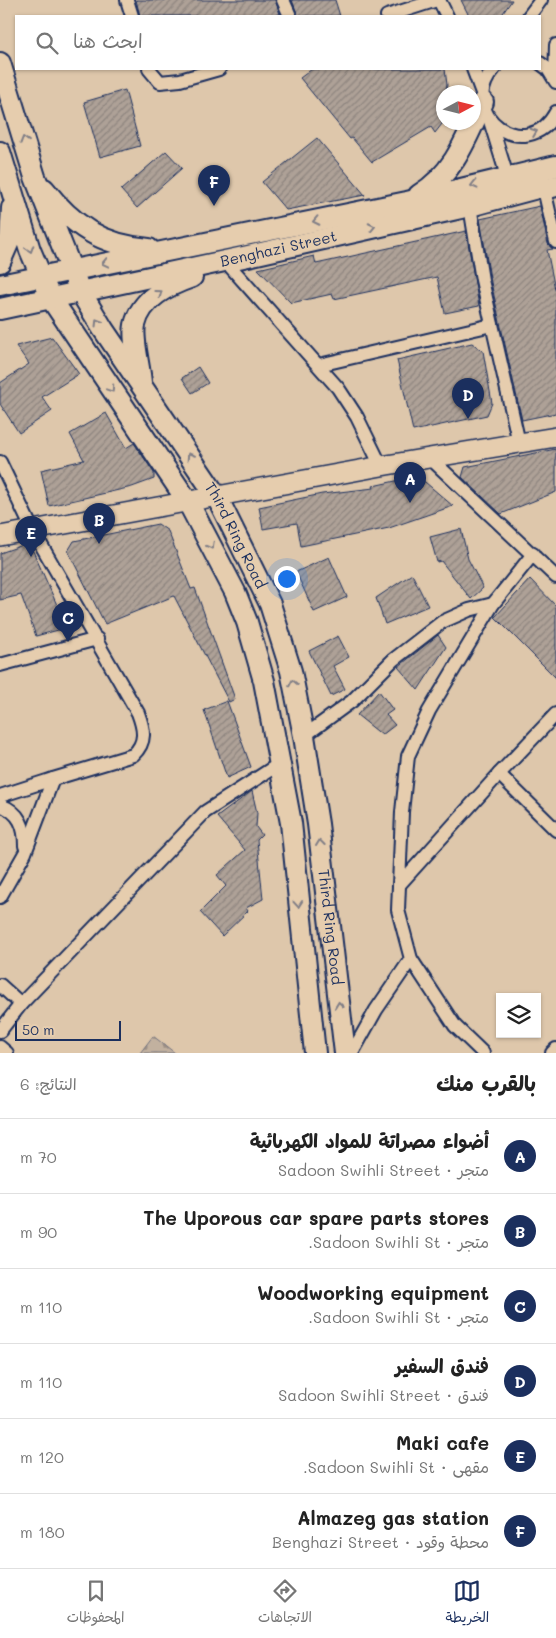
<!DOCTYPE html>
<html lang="ar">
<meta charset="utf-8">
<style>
:root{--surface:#fff;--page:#f6f6f6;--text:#222;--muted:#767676;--line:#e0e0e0;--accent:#1b2f5e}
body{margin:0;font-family:Mali,"Playpen Sans Arabic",sans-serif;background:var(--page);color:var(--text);direction:rtl}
.controls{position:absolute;right:15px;bottom:15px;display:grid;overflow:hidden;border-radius:0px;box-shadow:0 1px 4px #0004}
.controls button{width:45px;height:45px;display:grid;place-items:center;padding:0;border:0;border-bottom:1px solid var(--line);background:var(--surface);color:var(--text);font:25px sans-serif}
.compass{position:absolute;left:436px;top:85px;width:45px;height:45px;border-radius:50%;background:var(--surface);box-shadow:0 1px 4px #0004;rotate:83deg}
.scale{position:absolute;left:15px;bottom:12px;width:106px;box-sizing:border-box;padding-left:5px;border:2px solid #1b2f5e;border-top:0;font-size:14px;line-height:18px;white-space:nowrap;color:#1b2f5e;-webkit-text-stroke:4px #e6cdae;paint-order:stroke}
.you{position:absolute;left:286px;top:578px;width:18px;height:18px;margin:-12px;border:4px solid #fff;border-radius:50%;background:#1a73e8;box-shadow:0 0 0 8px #1a73e833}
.badge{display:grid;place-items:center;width:32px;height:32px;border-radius:50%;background:var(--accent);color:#fff;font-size:16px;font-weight:700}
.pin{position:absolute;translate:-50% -41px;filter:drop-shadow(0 1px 2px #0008)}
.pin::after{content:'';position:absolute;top:26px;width:18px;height:15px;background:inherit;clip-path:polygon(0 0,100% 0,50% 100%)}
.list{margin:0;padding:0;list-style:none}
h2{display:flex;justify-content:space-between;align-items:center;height:65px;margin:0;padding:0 20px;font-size:21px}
h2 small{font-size:16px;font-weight:400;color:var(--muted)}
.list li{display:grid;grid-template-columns:32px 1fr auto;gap:15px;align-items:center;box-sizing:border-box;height:75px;padding:0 20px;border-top:1px solid var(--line)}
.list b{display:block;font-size:19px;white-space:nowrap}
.list p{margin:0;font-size:16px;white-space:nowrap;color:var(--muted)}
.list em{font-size:16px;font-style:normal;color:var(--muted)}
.icon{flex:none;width:28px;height:28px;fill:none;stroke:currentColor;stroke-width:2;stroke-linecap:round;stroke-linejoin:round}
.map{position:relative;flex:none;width:556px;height:1053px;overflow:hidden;direction:ltr}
.search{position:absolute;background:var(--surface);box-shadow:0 1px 4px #0004;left:15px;right:15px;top:15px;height:55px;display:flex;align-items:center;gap:12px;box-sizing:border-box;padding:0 18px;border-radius:0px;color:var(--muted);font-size:19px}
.sheet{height:515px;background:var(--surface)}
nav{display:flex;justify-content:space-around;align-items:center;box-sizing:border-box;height:70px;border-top:1px solid var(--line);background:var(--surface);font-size:14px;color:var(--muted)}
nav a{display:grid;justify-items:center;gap:2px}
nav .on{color:var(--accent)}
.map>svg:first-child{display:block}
</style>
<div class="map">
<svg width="556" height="1053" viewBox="0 0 556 1053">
<defs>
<pattern id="cemetery-stones" width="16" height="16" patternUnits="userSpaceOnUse" patternTransform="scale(1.25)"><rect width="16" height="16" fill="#c2b19f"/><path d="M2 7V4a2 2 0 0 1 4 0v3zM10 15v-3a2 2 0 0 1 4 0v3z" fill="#9d9085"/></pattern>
<pattern id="building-hatch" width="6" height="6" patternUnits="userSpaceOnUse" patternTransform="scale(1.25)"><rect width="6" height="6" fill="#aea197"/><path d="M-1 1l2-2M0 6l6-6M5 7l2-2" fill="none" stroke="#8d847e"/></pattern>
</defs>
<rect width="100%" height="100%" fill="#dec7ab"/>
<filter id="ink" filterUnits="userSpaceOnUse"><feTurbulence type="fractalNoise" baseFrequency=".02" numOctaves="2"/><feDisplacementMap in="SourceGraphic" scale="10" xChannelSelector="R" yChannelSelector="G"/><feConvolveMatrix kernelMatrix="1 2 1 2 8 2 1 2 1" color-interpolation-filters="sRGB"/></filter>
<g filter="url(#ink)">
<polygon fill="url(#cemetery-stones)" stroke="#6e707e" points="153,1036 175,1053 140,1053"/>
<g fill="url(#building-hatch)" stroke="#1b2f5e">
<polygon points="136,0 275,0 280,14 275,16 140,16"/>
<polygon points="292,0 335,0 340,16 298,16"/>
<polygon points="461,0 512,0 501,16 469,16"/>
<polygon points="312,69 445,69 447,85 446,92 444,92 442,124 435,133 431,127 372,162 352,138 350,139 300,78"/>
<polygon points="125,90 140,146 100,157 84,102"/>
<polygon points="317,138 365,195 286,210 262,182"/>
<polygon points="166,151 182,168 137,208 121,190"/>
<polygon points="540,206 548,244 553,249 547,250 556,294 556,413 522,420 490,278 480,219"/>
<polygon points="466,231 479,306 445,313 437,277 334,299 332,294 291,303 258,269 314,256 316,264"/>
<polygon points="52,337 79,374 42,397 52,411 19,433 0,404 0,383 29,364 16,346"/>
<polygon points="472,343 483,351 492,403 487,415 413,431 397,360"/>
<polygon points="198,367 208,383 192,393 182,378"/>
<polygon points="106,413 126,448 134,443 154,473 154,479 132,487 49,506 41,470 84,460 70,434"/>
<polygon points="556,449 556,492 501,514 462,477 465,467"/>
<polygon points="409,478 425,482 453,506 389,528 301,546 297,523 263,529 259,507 322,494 374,488 373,486"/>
<polygon points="158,524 168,531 191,589 195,588 235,699 229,702 174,596 105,624 68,551 74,541"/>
<polygon points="461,529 468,559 483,588 471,599 441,561 437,562 430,537"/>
<polygon points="23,545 33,551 65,623 62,629 36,636 21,595 0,600 0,553"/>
<polygon points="329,557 347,597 314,612 296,572"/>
<polygon points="412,574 428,606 385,624 376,598"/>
<polygon points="530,579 556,606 556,678 495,617"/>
<polygon points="438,635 446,647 418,690 398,667"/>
<polygon points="338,636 349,657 333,666 345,689 331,696 309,651"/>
<polygon points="379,691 393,710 386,715 395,725 382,735 357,715"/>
<polygon points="227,701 251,767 227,778 204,710"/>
<polygon points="252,791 257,813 256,827 262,835 257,840 263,899 246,908 248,911 222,936 200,912 226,886 217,875 245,850 217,817"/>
</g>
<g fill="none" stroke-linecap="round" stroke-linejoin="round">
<defs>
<g id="street">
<polyline points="127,0 132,16"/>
<polyline points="283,0 290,16"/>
<polyline points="439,0 447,16"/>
<polyline points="387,16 437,0"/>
<polyline points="529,16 541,0"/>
<polyline points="540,63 548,69 556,82"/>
<polyline points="149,69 160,82 180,80 219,69"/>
<polyline points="473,69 482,93"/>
<path d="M 494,69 C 454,114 527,166 556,112"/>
<polyline points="555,79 556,45"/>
<polyline points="490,121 507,176 511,182"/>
<polyline points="544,189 556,242"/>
<polyline points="470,206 482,280 519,443"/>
<polyline points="228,264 338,388 357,417 381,466"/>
<polyline points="319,365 492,325"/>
<polyline points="430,458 556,577"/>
<path d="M 0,462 L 32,529 L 138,713 C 144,729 147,742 133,755 L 53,779 L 25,853 L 0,897"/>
<polyline points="0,665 97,639"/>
<polyline points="556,714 499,774 556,830"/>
<polyline points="304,736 352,701 393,660 442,622 469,610 493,604"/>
<polyline points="0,796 53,779"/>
<path d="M 0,805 C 20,812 25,827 25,846"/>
<polyline points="399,885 499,774"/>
<polyline points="0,985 21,1004"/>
<polyline points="0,1031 21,1004 205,812 279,764"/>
<polyline points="0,1047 7,1053"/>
<polyline points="352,1053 376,1010 411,959"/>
<polyline points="483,1053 455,1026 411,959 398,910 402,812 408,756 429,711 493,604 533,554"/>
<polyline points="552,1053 556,1049"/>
</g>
<polyline id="secondary" points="0,536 387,465 556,437"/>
<g id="primary">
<path id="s1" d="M 0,63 L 35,177 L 80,291 L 103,329 L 217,497 L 270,604 L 291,671 L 304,736 L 318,824 L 345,1053"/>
<polyline points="0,152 30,250 50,297 188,502 235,592 247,622 264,681 291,823 315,1053"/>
<path d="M 44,189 C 73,226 101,245 149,249"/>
<path d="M 419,195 C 454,174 467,137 483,102"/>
<polyline points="0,262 10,239 12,208"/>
<polyline points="0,285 407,202 556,166"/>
<path id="s2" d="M 0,309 L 248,256 L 470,206 L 541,187 L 544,189 L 556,186"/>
<path d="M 141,383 C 140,367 132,340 135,325 C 141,298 169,285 192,277"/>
</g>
</defs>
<use href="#street" stroke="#1b2f5e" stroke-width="16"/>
<use href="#secondary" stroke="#1b2f5e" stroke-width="22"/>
<use href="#primary" stroke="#1b2f5e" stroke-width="24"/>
<use href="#street" stroke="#e6cdae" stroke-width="12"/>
<use href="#secondary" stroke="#e6cdae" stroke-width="19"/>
<use href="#primary" stroke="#e6cdae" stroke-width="20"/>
</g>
<defs><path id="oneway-chevron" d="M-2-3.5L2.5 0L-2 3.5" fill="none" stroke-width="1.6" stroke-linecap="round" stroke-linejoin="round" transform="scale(1.25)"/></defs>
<g stroke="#807e86">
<use href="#oneway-chevron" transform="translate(534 132) rotate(-21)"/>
<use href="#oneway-chevron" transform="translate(24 140) rotate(-107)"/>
<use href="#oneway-chevron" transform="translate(474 185) rotate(166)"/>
<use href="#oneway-chevron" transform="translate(316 221) rotate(168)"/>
<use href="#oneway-chevron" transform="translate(372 227) rotate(-12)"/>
<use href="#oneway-chevron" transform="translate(30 249) rotate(72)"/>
<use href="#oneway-chevron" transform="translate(105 263) rotate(167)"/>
<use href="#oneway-chevron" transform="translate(159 293) rotate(-36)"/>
<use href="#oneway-chevron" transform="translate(98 322) rotate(-121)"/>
<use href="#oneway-chevron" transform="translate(111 389) rotate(56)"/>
<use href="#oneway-chevron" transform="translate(190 456) rotate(-123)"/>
<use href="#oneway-chevron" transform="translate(211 546) rotate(62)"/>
<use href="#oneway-chevron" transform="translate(293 683) rotate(-101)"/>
<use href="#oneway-chevron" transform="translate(320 843) rotate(-97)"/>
<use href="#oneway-chevron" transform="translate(298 904) rotate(85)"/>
<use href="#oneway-chevron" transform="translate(339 1005) rotate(-97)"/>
</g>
</g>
<g text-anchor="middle" stroke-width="4" stroke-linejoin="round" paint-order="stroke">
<g font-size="15" fill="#1b2f5e" stroke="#e6cdae">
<text dy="5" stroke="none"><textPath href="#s2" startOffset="285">Benghazi Street</textPath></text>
<text dy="5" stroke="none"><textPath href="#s1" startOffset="532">Third Ring Road</textPath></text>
<text dy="5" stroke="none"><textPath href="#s1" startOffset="938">Third Ring Road</textPath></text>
</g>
</g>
</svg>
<div class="controls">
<button><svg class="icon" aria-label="layers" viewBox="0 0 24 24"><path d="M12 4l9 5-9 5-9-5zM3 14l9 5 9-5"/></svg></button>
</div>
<svg class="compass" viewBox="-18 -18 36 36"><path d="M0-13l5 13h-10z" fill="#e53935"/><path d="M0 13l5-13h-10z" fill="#767676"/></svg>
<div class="scale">50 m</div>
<div class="you"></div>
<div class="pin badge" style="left:410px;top:503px">A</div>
<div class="pin badge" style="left:99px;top:544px">B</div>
<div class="pin badge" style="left:68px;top:642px">C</div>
<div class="pin badge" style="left:468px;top:419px">D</div>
<div class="pin badge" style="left:31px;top:557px">E</div>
<div class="pin badge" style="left:214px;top:206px">F</div>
<div class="search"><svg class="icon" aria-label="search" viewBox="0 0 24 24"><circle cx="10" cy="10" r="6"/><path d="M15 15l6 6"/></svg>ابحث هنا</div>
</div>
<section class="sheet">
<h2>بالقرب منك<small>النتائج: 6</small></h2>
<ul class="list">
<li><span class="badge">A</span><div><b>أضواء مصراتة للمواد الكهربائية</b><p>متجر · Sadoon Swihli Street</p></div><em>70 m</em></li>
<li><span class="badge">B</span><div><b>The Uporous car spare parts stores</b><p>متجر · Sadoon Swihli St.</p></div><em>90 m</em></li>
<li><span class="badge">C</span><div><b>Woodworking equipment</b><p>متجر · Sadoon Swihli St.</p></div><em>110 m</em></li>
<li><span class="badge">D</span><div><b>فندق السفير</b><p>فندق · Sadoon Swihli Street</p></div><em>110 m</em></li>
<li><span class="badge">E</span><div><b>Maki cafe</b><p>مقهى · Sadoon Swihli St.</p></div><em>120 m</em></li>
<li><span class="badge">F</span><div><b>Almazeg gas station</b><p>محطة وقود · Benghazi Street</p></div><em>180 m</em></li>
</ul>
</section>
<nav>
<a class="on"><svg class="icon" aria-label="map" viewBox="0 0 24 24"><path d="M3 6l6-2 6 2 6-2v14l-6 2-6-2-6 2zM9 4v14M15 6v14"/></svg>الخريطة</a>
<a><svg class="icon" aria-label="directions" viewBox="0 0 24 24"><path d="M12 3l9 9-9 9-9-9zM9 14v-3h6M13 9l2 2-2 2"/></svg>الاتجاهات</a>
<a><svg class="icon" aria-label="saved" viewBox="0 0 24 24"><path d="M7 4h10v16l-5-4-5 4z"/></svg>المحفوظات</a>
</nav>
